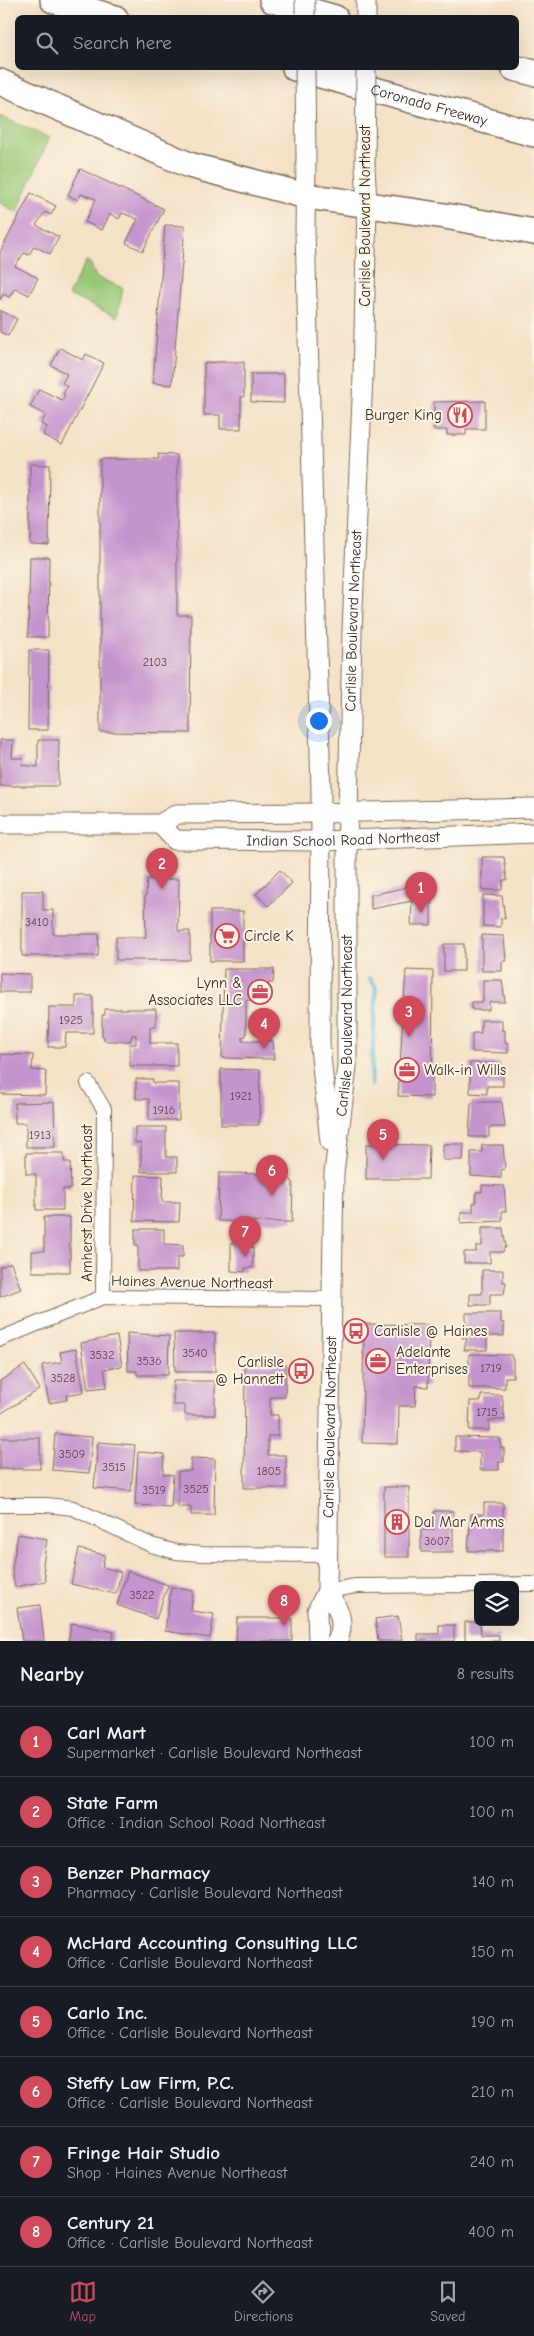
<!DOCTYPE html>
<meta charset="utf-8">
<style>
:root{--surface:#171b24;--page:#242831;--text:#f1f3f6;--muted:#9ea1a6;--line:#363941;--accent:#d1495b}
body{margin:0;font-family:"Comic Neue",sans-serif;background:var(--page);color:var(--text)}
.controls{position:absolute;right:15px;bottom:15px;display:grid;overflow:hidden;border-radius:8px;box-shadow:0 5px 20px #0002}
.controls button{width:45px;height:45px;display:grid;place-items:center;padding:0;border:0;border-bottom:1px solid var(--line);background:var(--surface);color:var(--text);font:25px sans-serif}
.you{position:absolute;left:318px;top:720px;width:18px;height:18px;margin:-12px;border:4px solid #fff;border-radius:50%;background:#1a73e8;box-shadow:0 0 0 8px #1a73e833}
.badge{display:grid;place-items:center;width:32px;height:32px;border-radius:50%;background:var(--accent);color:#fff;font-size:16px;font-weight:700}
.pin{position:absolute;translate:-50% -41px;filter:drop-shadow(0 1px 2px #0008)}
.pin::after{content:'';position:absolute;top:26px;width:18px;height:15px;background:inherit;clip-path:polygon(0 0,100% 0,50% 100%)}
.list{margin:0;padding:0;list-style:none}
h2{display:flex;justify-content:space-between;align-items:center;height:65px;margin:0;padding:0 20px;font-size:21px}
h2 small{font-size:16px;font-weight:400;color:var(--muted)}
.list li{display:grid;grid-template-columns:32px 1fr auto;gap:15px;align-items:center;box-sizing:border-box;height:70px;padding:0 20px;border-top:1px solid var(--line)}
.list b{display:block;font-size:19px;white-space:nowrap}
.list p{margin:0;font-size:16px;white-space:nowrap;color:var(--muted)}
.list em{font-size:16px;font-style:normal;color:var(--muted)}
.icon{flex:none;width:28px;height:28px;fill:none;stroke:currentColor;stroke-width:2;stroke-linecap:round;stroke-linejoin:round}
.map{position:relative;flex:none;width:534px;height:1641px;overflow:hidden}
.search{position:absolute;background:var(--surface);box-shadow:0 5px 20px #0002;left:15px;right:15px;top:15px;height:55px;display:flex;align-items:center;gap:12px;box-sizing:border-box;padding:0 18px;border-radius:8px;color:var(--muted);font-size:19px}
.sheet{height:625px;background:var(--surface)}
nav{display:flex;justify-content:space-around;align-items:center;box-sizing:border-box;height:70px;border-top:1px solid var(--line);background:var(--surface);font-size:14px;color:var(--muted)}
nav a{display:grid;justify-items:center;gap:2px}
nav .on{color:var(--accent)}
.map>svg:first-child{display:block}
</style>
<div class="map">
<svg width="534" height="1641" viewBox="0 0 534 1641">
<rect width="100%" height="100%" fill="#fcf5e5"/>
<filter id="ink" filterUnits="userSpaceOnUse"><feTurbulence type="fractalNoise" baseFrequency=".02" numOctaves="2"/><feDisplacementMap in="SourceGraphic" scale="10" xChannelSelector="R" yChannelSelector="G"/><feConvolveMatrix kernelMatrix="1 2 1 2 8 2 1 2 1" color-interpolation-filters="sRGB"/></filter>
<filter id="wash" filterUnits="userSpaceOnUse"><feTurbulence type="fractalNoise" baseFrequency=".0096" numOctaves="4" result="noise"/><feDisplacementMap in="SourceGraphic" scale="20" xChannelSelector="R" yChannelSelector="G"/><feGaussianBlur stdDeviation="1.12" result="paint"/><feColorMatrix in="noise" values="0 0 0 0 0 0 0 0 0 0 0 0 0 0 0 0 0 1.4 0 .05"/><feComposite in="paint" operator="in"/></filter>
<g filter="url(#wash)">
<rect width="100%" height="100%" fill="#f4e2c7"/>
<g fill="#98c877" stroke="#6a794a">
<polygon points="0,116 49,138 17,212 0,203"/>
<polygon points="86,261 90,263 96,277 123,288 117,317 68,295"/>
</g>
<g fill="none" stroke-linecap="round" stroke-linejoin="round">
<polyline stroke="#5eb8db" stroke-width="4.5" points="370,979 376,987 371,1085"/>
</g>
<g id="blocks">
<g fill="#c593ce">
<polygon points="80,169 164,209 143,251 126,243 138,219 122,213 119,219 110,214 102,230 85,222 96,199 81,194 78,200 68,195"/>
<polygon points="31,193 56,206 51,215 45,212 36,225 59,237 50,254 34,246 29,255 24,253 15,266 38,278 29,295 15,288 9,297 3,294 0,300 0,252"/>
<polygon points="165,225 185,226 172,385 153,383"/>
<polygon points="0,310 17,319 8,336 0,332"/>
<polygon points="60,348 83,360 86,354 104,363 62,445 43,435 47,427 41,424 46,415 30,407 39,389 62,400 65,395 63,394 67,386 62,383 67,374 51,365"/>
<polygon points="219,362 244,362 244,397 241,397 241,429 220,429 220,415 204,415 204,363"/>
<polygon points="251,374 284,374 284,403 251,402"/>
<polygon points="485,401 485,429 466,429 466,435 447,435 447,430 434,430 434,402"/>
<polygon points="158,454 177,455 177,615 191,615 190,733 100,732 100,459 159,459"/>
<polygon points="30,464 50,465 49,545 30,544"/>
<polygon points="30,557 49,557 48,637 28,637"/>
<polygon points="29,650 49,650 48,730 28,730"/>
<polygon points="0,740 13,740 12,758 23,758 22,765 38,767 38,740 59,740 58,786 0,786"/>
<polygon points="482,857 504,857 507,880 503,880 502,890 482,890"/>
<polygon points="280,870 292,883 268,906 256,894"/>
<polygon points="147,879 179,879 178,931 190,931 190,960 116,960 116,937 146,937 145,896 146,895"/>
<polygon points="412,886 412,888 422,888 422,892 431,893 431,925 411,925 412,901 371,909 371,895"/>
<polygon points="22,891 43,891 43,910 53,910 53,934 99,934 98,956 22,956"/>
<polygon points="483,895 502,896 505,919 501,918 501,927 483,926"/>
<rect x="210" y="911" width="33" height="50"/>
<polygon points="482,935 504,936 506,961 502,961 502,971 482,971"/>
<rect x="444" y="944" width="20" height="27"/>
<polygon points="224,969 274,969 273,983 268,983 267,1001 246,1000 246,1036 242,1037 242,1041 273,1041 274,1059 222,1058"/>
<polygon points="406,970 433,971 432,1097 398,1096"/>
<polygon points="0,973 30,974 30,992 0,992"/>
<polygon points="483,980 502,980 505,1002 489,1002 489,1010 472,1010 472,1002 483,1002"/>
<polygon points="76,996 93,996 93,1033 66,1033 65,1047 48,1047 49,1007 76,1007"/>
<polygon points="105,1009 156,1009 156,1027 150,1027 150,1043 177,1043 177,1066 130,1066 130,1044 136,1044 136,1035 132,1035 130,1041 104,1041 104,1037 102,1037 102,1015 105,1015"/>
<polygon points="481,1020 502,1020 502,1031 505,1030 505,1043 508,1043 508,1053 472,1052 472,1033 481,1033"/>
<polygon points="1,1054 33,1055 32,1070 46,1071 45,1095 0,1094"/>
<polygon points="470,1063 500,1063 500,1073 503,1073 503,1086 487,1086 487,1094 470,1093"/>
<polygon points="221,1069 260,1070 259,1125 221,1125"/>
<polygon points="136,1079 153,1079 153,1083 179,1083 179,1120 149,1120 149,1099 136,1099"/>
<polygon points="54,1102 55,1147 26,1147 26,1123 15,1123 15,1103"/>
<polygon points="481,1102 502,1102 505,1127 489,1127 489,1137 469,1137 471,1103"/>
<polygon points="135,1127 166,1127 166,1157 177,1157 177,1172 141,1172 141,1143 135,1143"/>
<polygon points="366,1144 429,1145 428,1179 366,1179"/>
<polygon points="443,1144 464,1144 463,1160 443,1160"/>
<polygon points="482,1145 503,1145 505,1169 501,1170 501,1178 471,1176 471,1152 482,1152"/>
<polygon points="26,1153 64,1153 64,1162 70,1162 71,1189 63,1189 63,1210 36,1210 36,1174 26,1174"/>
<polygon points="219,1173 285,1174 293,1182 292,1222 218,1221"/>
<polygon points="135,1175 163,1176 162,1202 180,1202 179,1222 134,1221"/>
<polygon points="482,1185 504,1186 506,1211 502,1211 502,1221 461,1223 461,1212 473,1212 473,1203 476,1203 476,1192 482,1192"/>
<polygon points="44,1217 70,1217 70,1272 32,1272 32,1251 44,1251"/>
<polygon points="482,1228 503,1228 506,1248 504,1248 503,1252 490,1252 490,1263 464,1263 464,1252 476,1252 476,1246 482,1246"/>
<polygon points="135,1229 164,1229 164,1244 183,1245 183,1257 177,1257 177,1271 138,1271 138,1245 135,1245"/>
<polygon points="231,1243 245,1243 245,1247 253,1247 253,1268 245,1268 245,1272 231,1271"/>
<polygon points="11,1263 21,1289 0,1297 0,1267"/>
<polygon points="482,1270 503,1270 503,1282 506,1282 504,1294 490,1294 490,1305 470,1305 470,1294 482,1294"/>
<polygon points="466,1313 501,1313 501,1323 504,1323 504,1336 487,1336 487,1350 464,1350 467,1338 462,1338 462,1325 466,1325"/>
<polygon points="364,1324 429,1325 428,1387 416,1386 415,1406 399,1406 398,1444 362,1443"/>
<polygon points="127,1333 169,1336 168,1375 137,1375 137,1371 128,1371"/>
<polygon points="174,1333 215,1333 215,1372 175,1372"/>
<polygon points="117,1336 122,1366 104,1369 107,1387 88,1389 81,1343"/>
<polygon points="76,1349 84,1392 66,1395 67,1400 49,1403 42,1365 62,1362 60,1352"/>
<polygon points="469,1354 511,1355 513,1360 513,1377 505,1377 505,1388 469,1388"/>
<polygon points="245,1364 286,1365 285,1397 270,1397 270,1415 278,1415 278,1436 268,1436 268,1455 286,1455 286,1488 244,1488"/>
<polygon points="25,1365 40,1389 0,1414 0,1381"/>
<polygon points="173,1381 215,1381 215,1415 185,1415 185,1405 173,1405"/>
<polygon points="481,1395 502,1395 505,1420 489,1420 489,1430 469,1430 470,1401 481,1401"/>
<polygon points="55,1434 92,1437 89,1473 52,1470"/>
<polygon points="455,1437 500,1438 501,1448 504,1448 504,1462 499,1462 499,1470 480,1470 480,1452 455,1451"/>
<rect x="0" y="1438" width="40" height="31"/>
<polygon points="98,1442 135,1445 131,1491 94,1488"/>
<polygon points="138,1452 164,1454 163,1474 173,1475 171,1507 135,1505"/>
<polygon points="191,1458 215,1459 214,1515 191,1515 191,1507 178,1507 178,1471 191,1471"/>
<rect x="384" y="1487" width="25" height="70"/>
<polygon points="484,1503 503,1503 503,1551 468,1551 471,1514 484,1514"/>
<polygon points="434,1511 453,1511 453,1552 421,1552 421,1530 434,1530"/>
<polygon points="18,1534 47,1539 43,1564 46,1581 15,1587 12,1569"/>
<polygon points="79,1549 105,1555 102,1567 121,1572 116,1594 71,1584"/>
<polygon points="128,1571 168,1585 156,1619 117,1605"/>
<polygon points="171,1587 193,1591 191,1611 214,1614 210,1638 165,1631"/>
<polygon points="40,1605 44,1641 22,1641 17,1608"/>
<polygon points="398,1616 402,1641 378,1641 375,1619"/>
<polygon points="237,1618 292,1618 292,1641 236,1641"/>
<polygon points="465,1622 480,1622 481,1635 499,1635 499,1641 465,1641"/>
<polygon points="72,1623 114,1632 112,1641 68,1641"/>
<polygon points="439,1625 454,1625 454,1641 418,1641 418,1634 439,1634"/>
</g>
</g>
</g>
<g filter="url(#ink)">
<use href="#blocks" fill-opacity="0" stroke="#7c6a59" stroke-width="1"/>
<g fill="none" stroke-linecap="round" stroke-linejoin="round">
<defs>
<g id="street">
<polyline points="88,1083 104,1109 103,1297"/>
<polyline points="0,1339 103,1297 332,1299"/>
<polyline points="0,1505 47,1505 73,1508 151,1545 176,1552 202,1554 326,1555"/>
<polyline points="479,1585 534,1584"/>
<polyline points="327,1591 356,1586 478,1585"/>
</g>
<g id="secondary">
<polyline points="366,18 366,0"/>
<polyline points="306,161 305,231 321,790 320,1047 330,1142"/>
<polyline points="0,824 160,824 177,814 321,813 534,808"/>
<path id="s1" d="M 160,824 L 175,840 L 321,841 L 534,833"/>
<path id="s2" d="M 327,1591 L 334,1173 L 347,1067 L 347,856 L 352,631 L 363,376 L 367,205 L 365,166"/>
<path d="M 318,1641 L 317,1611 L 327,1591 C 337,1606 347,1622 337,1641"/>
</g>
<g id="highway">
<polyline points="53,0 115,18"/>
<polyline points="272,0 335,18"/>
<path id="s3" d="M 295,68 L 534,134"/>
<polyline points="514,68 534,73"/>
<polyline points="0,82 189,165 306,196 445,216 534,232"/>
</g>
</defs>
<use href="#street" stroke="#7c6a59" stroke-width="16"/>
<use href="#secondary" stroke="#7c6a59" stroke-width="21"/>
<use href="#highway" stroke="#7c6a59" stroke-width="28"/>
<use href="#street" stroke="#fff" stroke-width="14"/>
<use href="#secondary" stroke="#fff" stroke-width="19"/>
<use href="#highway" stroke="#fff" stroke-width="25"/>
<defs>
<g id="secondary-bridge">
<polyline points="305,0 305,18"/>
<polyline points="305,68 306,161"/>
<polyline points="365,166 366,68"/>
</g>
</defs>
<use href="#secondary-bridge" stroke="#7c6a59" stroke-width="21" stroke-linecap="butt"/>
<use href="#secondary-bridge" stroke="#fff" stroke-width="19"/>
</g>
</g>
<defs>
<symbol id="restaurant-ring" viewBox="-11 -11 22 22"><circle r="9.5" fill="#fcf5e5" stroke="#d1495b" stroke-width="1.5"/><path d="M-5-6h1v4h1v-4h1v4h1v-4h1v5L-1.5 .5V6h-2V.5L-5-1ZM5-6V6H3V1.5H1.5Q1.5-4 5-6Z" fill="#d1495b"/></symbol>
<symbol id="supermarket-ring" viewBox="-11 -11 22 22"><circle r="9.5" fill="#fcf5e5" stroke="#d1495b" stroke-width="1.5"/><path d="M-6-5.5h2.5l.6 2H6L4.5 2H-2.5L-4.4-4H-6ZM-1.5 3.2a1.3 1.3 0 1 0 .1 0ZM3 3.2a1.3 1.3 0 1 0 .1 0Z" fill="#d1495b"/></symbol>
<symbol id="office-ring" viewBox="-11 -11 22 22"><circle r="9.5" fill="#fcf5e5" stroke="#d1495b" stroke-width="1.5"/><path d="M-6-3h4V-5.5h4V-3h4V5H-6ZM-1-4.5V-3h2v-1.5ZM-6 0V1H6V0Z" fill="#d1495b"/></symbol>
<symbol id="bus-ring" viewBox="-11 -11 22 22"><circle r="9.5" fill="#fcf5e5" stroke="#d1495b" stroke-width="1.5"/><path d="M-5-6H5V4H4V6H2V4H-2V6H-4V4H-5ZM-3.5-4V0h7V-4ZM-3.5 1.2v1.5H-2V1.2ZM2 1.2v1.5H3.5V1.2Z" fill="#d1495b"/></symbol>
<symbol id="building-ring" viewBox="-11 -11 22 22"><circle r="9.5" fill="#fcf5e5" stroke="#d1495b" stroke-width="1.5"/><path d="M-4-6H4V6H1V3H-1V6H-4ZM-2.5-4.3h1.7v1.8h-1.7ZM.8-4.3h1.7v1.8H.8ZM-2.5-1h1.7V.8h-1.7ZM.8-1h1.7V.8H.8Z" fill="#d1495b"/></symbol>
</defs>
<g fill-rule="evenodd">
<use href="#restaurant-ring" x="446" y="401" width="28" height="28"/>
<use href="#supermarket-ring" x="213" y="922" width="28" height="28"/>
<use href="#office-ring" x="246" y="978" width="28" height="28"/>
<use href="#office-ring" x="393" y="1056" width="28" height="28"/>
<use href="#bus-ring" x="342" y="1317" width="28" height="28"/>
<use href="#office-ring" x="364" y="1347" width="28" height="28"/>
<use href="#bus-ring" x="287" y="1357" width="28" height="28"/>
<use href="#building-ring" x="383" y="1508" width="28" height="28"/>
</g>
<g text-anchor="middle" stroke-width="4" stroke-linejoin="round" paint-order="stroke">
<g font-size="12" fill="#5e444a">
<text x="155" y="666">2103</text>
<text x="37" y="926">3410</text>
<text x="71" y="1024">1925</text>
<text x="241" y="1100">1921</text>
<text x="164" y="1114">1916</text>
<text x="40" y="1139">1913</text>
<text x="195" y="1357">3540</text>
<text x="102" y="1359">3532</text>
<text x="149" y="1365">3536</text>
<text x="491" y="1372">1719</text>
<text x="63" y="1382">3528</text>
<text x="487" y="1416">1715</text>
<text x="72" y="1458">3509</text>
<text x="114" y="1471">3515</text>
<text x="269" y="1475">1805</text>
<text x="196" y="1493">3525</text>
<text x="154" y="1494">3519</text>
<text x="437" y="1545">3607</text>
<text x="142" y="1599">3522</text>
</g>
<g font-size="15" fill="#3b2a1e" stroke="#fcf5e5">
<text dy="5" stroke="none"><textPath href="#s3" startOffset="139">Coronado Freeway</textPath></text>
<text transform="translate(365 216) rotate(-90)" y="5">Carlisle Boulevard Northeast</text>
<text dy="5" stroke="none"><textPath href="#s2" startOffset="971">Carlisle Boulevard Northeast</textPath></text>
<text dy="5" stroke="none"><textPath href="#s1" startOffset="190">Indian School Road Northeast</textPath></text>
<text dy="5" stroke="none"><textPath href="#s2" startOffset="566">Carlisle Boulevard Northeast</textPath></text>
<text transform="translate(87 1203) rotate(-90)" y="5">Amherst Drive Northeast</text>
<text transform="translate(192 1282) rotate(1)" y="5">Haines Avenue Northeast</text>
<text dy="5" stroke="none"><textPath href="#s2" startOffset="164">Carlisle Boulevard Northeast</textPath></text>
</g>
<g font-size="15" fill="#3b2a1e" stroke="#fcf5e5" text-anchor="start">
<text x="442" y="420" text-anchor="end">Burger King</text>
<text x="244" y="941">Circle K</text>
<text x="242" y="988" text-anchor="end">Lynn &amp;<tspan x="242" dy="17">Associates LLC</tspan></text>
<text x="424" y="1075">Walk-in Wills</text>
<text x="374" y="1336">Carlisle @ Haines</text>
<text x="396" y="1357">Adelante<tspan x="396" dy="17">Enterprises</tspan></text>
<text x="284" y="1367" text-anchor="end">Carlisle<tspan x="284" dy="17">@ Hannett</tspan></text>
<text x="414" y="1527">Dal Mar Arms</text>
</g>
</g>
</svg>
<div class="controls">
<button><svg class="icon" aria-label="layers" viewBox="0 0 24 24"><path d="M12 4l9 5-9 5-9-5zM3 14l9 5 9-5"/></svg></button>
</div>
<div class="you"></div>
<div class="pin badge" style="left:421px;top:913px">1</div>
<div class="pin badge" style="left:162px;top:889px">2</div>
<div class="pin badge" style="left:409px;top:1037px">3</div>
<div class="pin badge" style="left:264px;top:1049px">4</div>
<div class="pin badge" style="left:383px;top:1160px">5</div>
<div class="pin badge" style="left:272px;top:1196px">6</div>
<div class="pin badge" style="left:245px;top:1257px">7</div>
<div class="pin badge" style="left:284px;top:1626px">8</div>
<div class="search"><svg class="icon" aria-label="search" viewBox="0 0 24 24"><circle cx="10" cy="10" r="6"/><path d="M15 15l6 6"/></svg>Search here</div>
</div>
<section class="sheet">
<h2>Nearby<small>8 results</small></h2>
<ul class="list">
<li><span class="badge">1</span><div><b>Carl Mart</b><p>Supermarket · Carlisle Boulevard Northeast</p></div><em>100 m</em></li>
<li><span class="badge">2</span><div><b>State Farm</b><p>Office · Indian School Road Northeast</p></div><em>100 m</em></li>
<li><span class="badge">3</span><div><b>Benzer Pharmacy</b><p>Pharmacy · Carlisle Boulevard Northeast</p></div><em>140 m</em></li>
<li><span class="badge">4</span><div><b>McHard Accounting Consulting LLC</b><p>Office · Carlisle Boulevard Northeast</p></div><em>150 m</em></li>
<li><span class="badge">5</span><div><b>Carlo Inc.</b><p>Office · Carlisle Boulevard Northeast</p></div><em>190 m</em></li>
<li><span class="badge">6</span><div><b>Steffy Law Firm, P.C.</b><p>Office · Carlisle Boulevard Northeast</p></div><em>210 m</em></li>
<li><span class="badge">7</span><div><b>Fringe Hair Studio</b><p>Shop · Haines Avenue Northeast</p></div><em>240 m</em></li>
<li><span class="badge">8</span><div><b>Century 21</b><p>Office · Carlisle Boulevard Northeast</p></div><em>400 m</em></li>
</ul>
</section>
<nav>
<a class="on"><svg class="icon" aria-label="map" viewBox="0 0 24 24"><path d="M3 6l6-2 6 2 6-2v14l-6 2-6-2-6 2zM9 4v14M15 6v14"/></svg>Map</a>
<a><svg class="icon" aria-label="directions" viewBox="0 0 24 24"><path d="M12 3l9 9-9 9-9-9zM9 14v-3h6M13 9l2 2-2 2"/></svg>Directions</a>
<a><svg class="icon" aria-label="saved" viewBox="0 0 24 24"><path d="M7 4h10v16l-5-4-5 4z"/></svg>Saved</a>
</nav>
